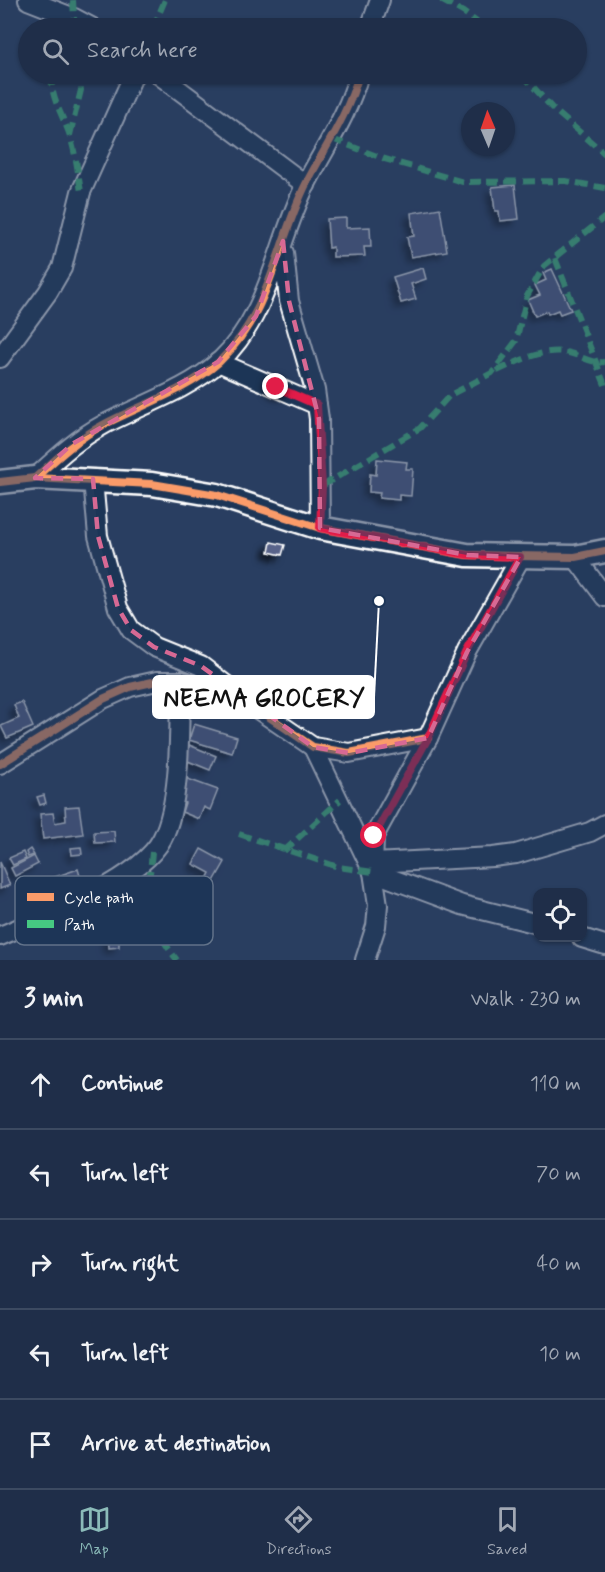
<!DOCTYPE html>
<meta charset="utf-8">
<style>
:root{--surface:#1f2e49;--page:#2c3a53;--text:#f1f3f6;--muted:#a1a8b4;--line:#3c4a61;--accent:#8bbbb9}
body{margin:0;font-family:Mynerve,sans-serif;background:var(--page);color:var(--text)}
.controls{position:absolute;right:18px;bottom:18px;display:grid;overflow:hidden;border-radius:12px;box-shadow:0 2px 4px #0004}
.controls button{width:54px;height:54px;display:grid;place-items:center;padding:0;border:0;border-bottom:2px solid var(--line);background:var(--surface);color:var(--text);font:30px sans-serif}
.compass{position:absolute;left:461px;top:102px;width:54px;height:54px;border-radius:50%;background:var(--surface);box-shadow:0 2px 4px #0004;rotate:358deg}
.stop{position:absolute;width:18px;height:18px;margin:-14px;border:4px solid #e11d48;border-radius:50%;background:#fff}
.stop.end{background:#e11d48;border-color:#fff;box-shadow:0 2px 6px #0008}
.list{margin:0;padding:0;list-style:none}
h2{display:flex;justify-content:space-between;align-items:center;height:78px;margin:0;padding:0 24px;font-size:26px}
h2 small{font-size:20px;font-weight:400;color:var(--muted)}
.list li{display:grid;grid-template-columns:39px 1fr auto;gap:18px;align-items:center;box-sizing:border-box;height:90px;padding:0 24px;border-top:2px solid var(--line)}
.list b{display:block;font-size:22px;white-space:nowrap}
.list em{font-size:20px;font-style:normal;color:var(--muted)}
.icon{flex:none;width:33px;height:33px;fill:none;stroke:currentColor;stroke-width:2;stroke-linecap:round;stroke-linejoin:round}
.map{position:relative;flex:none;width:605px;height:960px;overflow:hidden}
.search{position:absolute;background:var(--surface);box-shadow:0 2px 4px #0004;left:18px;right:18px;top:18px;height:66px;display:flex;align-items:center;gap:15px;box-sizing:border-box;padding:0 21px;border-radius:33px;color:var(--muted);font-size:22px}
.sheet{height:528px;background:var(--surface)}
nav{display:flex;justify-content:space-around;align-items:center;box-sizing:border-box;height:84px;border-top:2px solid var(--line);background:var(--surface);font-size:16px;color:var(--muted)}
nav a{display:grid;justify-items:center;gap:3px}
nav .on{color:var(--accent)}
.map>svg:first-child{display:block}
</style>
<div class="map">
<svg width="605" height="960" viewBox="0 0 605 960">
<defs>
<filter id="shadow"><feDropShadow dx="-5.5" dy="5.5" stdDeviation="3" flood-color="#0009"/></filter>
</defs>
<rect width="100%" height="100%" fill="#293e61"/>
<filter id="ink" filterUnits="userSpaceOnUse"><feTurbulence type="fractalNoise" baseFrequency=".0167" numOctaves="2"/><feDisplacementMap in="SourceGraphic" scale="12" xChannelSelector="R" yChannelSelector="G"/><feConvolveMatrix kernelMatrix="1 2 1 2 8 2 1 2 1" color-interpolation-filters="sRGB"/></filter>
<g filter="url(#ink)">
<g fill="#58638a" stroke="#fff" stroke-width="1.5" filter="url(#shadow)">
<polygon points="515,185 519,219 500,221 499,211 495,211 492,187"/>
<polygon points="440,208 447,251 411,257 407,237 414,236 411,213"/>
<polygon points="346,218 346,228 370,227 371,247 364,247 365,256 333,257 333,247 329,248 327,219"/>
<polygon points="423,268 426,279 411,284 416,299 401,303 393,277"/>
<polygon points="552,269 571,310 560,314 558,310 548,314 547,311 535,316 528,300 540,295 535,285 546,280 543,273"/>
<polygon points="377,459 407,462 406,469 413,469 411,496 399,495 399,500 379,498 380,493 369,492 370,474 376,475"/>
<polygon points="271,542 285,545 282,555 269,552"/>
<polygon points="22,702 33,727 7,738 1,726 19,718 14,705"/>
<polygon points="194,724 237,737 232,753 189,740"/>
<polygon points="189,745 216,756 210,770 183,759"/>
<polygon points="185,778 218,790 210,810 204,807 199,819 182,812 185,803 177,800"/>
<polygon points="44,795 46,803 40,805 37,797"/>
<polygon points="79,806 83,834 43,839 40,814 53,813 55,823 66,821 65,807"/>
<polygon points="114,831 115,842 95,843 94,832"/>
<polygon points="81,847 82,854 72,855 71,848"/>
<polygon points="30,849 34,855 28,857 26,852"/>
<polygon points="201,849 225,862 213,883 207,879 210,873 193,864"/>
<polygon points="23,852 26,859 13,865 9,858"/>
<polygon points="34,856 38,864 15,876 11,868"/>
<polygon points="0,862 10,885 0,889"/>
<polygon points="78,869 83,886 58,894 52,878"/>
<polygon points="119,934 119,947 109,948 108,935"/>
</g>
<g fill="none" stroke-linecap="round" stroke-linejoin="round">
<defs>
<g id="minor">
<polyline points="28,0 74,18 93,28"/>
<polyline points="370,28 380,0"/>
<polyline points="158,74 306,185"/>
<polyline points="284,253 289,301 315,390 319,419 320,528"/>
<polyline points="0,358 48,292 62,268 81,192 134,74"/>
<polyline points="218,362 317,405"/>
<path d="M 35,478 C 57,458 77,439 103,425 C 141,405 186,391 219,362 C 271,313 276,244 306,184 C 325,147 348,115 359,74"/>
<polyline points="93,479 98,536 118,608 131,630 154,647 201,666 235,692"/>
<polyline points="575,557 605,597"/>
<polyline points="313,747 373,872 462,905 538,924"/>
<polyline points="0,764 103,699 130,687 157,681 180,681 212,689 256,708 313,747 349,753 428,738"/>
<polyline points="373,863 493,857 516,854 590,832 605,824"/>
<path d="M 0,936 C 43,918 141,880 162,839 C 182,801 179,723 180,681"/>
<polyline points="582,938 605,945"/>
<polyline points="365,960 376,926 378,905 373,872 374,836 428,738 467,652 521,557"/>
</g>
<polyline id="tertiary" points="0,482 35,478 152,484 217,495 320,528 467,555 575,557 605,551"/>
</defs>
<use href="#minor" stroke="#fff" stroke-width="22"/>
<use href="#tertiary" stroke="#fff" stroke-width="27"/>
<use href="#minor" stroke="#1d3557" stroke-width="18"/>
<use href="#tertiary" stroke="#1d3557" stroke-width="22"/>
<g stroke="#46c982" stroke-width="6" stroke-dasharray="12 6" stroke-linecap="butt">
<polyline points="441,0 463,12 485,28"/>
<polyline points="69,28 74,18 73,0"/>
<polyline points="153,28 165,0"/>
<path d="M 52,74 C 49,96 63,115 70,136 C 76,155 78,173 81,192"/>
<polyline points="522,74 552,108 605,154"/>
<polyline points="70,135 81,90 80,74"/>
<polyline points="332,139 385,159 463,182 566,181 605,188"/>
<polyline points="555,258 605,385"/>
<path d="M 497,371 C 519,361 544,347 569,353 C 582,356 590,364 605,362"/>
<polyline points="322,486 420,428 450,395 492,373 516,341 527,296 544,266 605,217"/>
<polyline points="239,834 338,867 373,872"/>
<polyline points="284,851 340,800"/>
<path d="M 152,852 C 147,903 145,918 177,960"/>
</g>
<defs>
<g id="cycleway">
<path d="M 35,478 C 57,458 77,439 103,425 C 141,405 186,391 219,362 C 271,313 276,244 306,184 C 325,147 348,115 359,74"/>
<polyline points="0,482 35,478 152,484 217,495 320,528 467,555 575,557 605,551"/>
<polyline points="0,764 103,699 130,687 157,681 180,681 212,689 256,708 313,747 349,753 428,738"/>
</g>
</defs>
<use href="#cycleway" stroke="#1d3557" stroke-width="11"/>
<use href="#cycleway" stroke="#fa9b69" stroke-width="8"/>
</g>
</g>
<g fill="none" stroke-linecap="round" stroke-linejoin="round" filter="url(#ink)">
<polyline stroke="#e11d48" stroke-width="8" points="276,387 317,405 322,486 320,528 467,555 520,557 467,652 428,738 374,836"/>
</g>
<path d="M0 0H605V960H0ZM 283,241 L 289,301 L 319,419 L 320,528 L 467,555 L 521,557 L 467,652 L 428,738 L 349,753 L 313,747 L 201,666 L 154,647 L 131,630 L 118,608 L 98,536 L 93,479 L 35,478 L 72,444 L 218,362 L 256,316 Z" fill="#293e61" fill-opacity=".55" fill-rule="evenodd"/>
<path fill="none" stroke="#d76994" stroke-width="4.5" stroke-dasharray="12 8" stroke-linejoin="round" d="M 283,241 L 289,301 L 319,419 L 320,528 L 467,555 L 521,557 L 467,652 L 428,738 L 349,753 L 313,747 L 201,666 L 154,647 L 131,630 L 118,608 L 98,536 L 93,479 L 35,478 L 72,444 L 218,362 L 256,316 Z"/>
<rect x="15" y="876" width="198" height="69" rx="9" fill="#1d3557" stroke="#617289" stroke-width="1.5"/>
<rect x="27" y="893" width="27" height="8" fill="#fa9b69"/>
<rect x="27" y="920" width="27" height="8" fill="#46c982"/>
<g font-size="16" fill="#fff">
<text x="64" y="903">Cycle path</text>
<text x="64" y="930">Path</text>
</g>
<path fill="none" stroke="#fff" stroke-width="2" d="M379 601L374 697"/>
<circle fill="#fff" stroke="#1d3557" stroke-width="2" cx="379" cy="601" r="6"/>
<rect fill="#fff" stroke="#fff" stroke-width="2" x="153" y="676" width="221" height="42" rx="6"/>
<g font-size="24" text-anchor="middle" font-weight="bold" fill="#111">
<text x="264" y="706">NEEMA GROCERY</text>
</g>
</svg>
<div class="controls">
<button><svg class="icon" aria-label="locate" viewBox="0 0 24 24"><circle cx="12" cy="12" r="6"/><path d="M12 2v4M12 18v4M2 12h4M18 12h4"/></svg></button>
</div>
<svg class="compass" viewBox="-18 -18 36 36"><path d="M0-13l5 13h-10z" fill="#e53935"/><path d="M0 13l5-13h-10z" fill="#a1a8b4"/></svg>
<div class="stop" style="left:374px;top:836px"></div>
<div class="stop end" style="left:276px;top:387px"></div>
<div class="search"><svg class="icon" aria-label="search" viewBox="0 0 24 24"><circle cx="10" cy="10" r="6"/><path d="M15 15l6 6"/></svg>Search here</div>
</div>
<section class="sheet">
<h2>3 min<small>Walk · 230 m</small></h2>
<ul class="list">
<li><svg class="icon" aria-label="ahead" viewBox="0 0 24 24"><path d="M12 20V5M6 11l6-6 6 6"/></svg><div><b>Continue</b></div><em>110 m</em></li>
<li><svg class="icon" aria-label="left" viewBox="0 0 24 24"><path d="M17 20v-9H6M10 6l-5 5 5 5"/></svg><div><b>Turn left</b></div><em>70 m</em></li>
<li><svg class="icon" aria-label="right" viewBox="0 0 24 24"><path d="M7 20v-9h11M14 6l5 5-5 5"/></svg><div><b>Turn right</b></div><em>40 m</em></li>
<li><svg class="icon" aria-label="left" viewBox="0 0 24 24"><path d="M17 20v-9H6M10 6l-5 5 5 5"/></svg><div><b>Turn left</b></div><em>10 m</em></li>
<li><svg class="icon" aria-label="arrive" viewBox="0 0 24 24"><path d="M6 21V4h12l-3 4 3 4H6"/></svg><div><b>Arrive at destination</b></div></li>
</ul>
</section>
<nav>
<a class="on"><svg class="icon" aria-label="map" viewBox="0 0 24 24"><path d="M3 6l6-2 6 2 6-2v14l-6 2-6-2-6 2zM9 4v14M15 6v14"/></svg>Map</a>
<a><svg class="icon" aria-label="directions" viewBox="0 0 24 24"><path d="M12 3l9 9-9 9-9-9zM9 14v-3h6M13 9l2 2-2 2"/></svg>Directions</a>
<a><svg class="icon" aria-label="saved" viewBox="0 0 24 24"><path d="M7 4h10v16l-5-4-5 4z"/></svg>Saved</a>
</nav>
